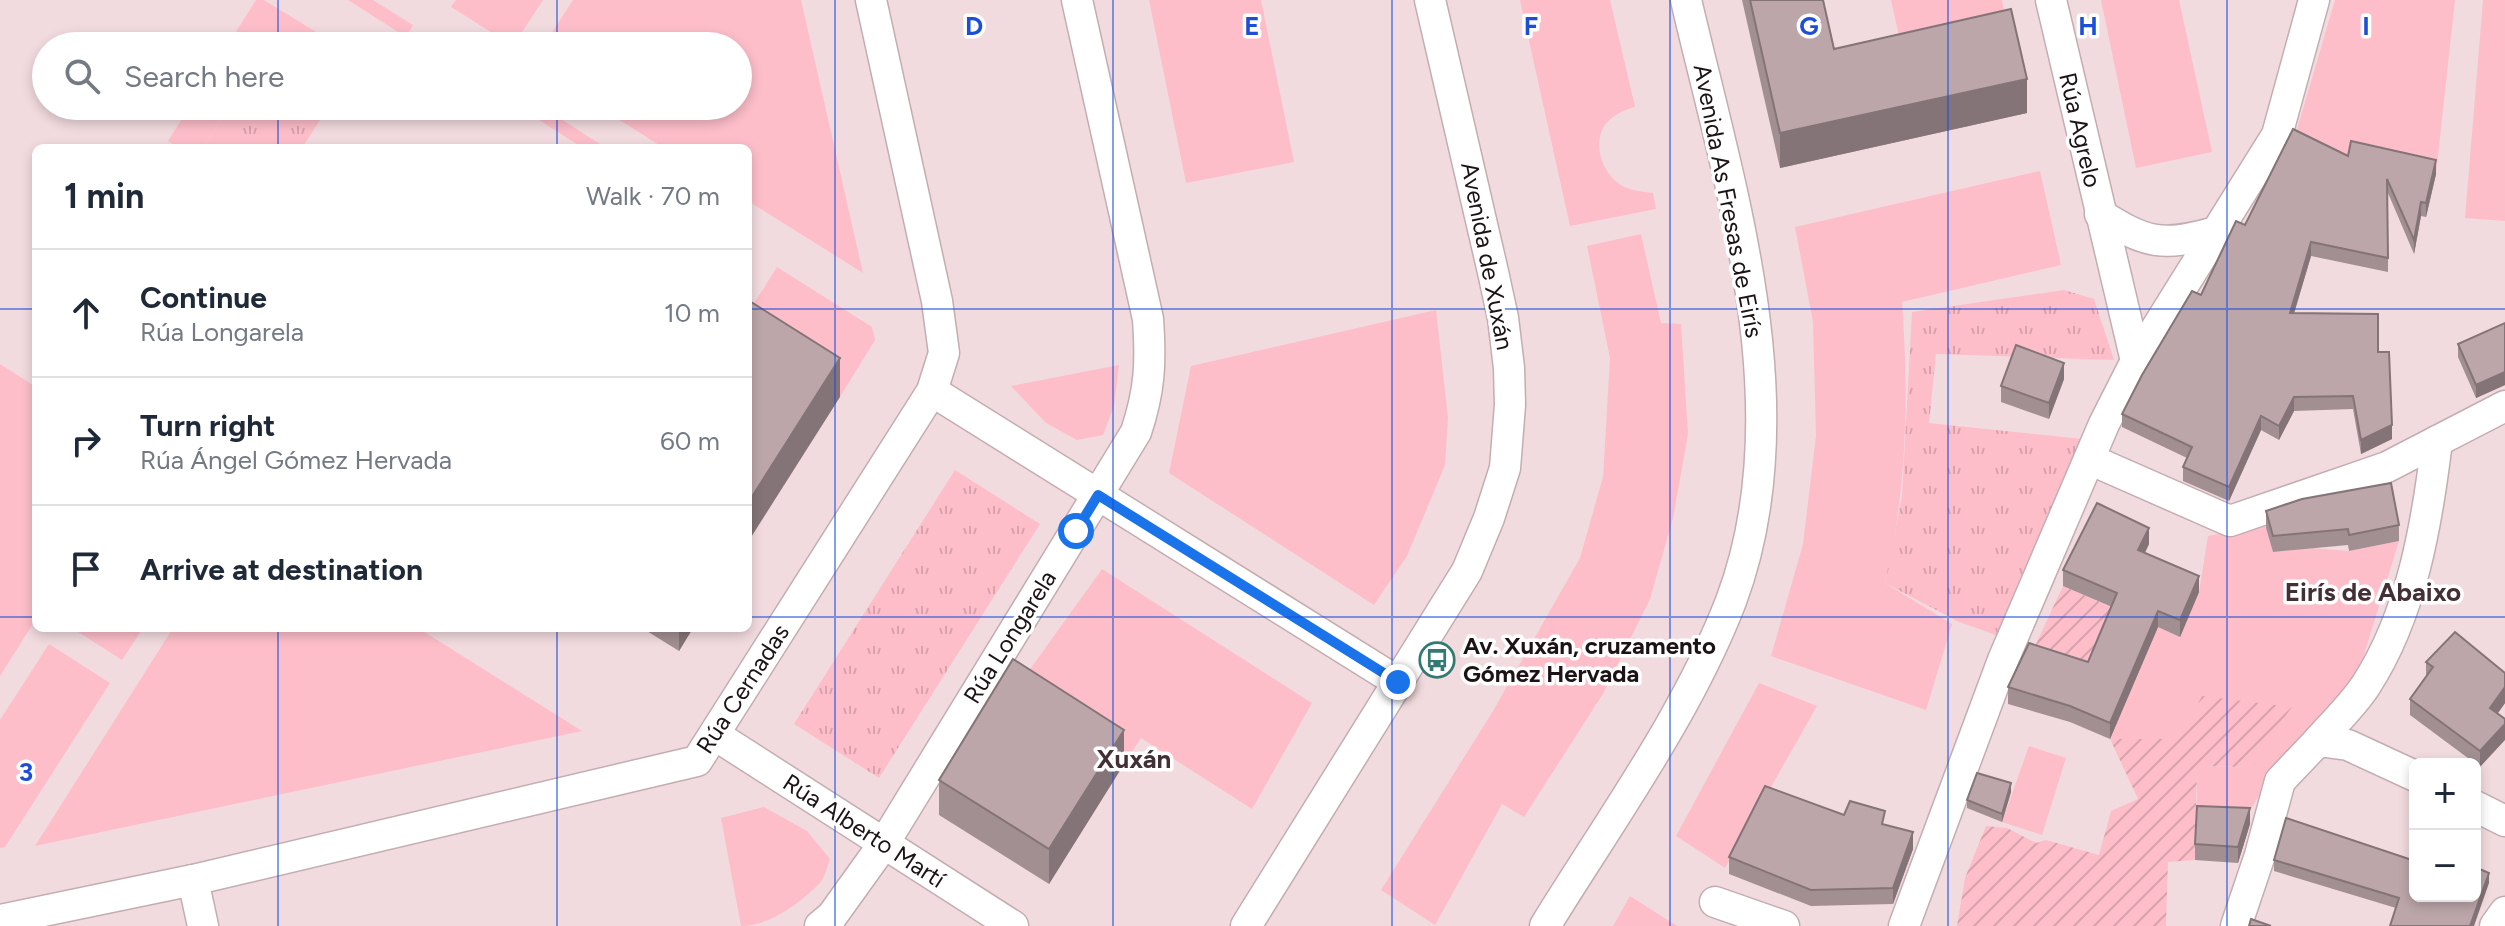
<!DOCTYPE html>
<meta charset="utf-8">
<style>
:root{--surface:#fff;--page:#f6f6f7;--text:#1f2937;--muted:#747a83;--line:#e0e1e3}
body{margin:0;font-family:Figtree,sans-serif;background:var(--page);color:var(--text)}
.controls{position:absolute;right:24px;bottom:24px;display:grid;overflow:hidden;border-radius:12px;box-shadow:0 4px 12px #0003}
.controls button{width:72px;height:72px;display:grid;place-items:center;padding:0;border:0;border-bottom:2px solid var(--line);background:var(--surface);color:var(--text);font:40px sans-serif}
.stop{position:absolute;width:24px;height:24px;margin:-18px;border:6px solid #1a73e8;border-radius:50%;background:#fff}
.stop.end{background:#1a73e8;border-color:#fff;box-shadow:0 2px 8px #0008}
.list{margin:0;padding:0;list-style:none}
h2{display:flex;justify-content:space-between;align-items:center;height:104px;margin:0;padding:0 32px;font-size:34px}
h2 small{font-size:26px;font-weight:400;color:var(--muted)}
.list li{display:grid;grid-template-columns:52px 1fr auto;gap:24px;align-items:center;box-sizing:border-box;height:128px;padding:0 32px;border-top:2px solid var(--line)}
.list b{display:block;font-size:30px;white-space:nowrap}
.list p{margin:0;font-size:26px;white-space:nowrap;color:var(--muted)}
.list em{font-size:26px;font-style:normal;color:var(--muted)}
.icon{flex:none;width:44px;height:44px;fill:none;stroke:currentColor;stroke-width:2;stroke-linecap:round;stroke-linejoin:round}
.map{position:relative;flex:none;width:2505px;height:926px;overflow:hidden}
.search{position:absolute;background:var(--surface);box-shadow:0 4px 12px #0003;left:32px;top:32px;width:720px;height:88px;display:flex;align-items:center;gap:20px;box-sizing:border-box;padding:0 28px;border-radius:44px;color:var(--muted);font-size:30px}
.panel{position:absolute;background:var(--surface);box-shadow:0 4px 12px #0003;left:32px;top:144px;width:720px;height:488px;border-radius:12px}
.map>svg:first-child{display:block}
</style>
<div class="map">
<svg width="2505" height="926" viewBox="0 0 2505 926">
<defs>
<pattern id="park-tufts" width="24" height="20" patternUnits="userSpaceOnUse" patternTransform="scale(2)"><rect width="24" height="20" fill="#fdbeca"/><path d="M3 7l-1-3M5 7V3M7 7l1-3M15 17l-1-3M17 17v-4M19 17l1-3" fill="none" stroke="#d8a2ad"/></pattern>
<pattern id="garden-furrows" width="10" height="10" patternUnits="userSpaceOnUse" patternTransform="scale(2)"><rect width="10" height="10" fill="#fdbeca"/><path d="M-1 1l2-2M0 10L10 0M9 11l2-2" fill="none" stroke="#d8a2ad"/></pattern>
</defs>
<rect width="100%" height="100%" fill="#f2dbdf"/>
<g fill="#fdbeca">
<polygon points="256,0 264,0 339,46 291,46 274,35 267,46 227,46"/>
<polygon points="348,0 373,0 413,25 406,37"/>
<polygon points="456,0 543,0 513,46 451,7"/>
<polygon points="573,0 801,0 863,273 748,201 748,148 664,148 597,106 738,106 738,46 543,46"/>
<polygon points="1149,0 1261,0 1294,162 1186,183"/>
<path d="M 1520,0 L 1610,0 L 1635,107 C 1623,110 1609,117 1603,128 C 1592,149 1606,180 1627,188 C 1635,191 1645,192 1653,193 L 1656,209 L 1570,226 Z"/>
<polygon points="1891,0 2002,0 2006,21 1901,45"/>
<polygon points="2101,0 2179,0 2212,152 2136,168"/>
<polygon points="2335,0 2455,0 2436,174 2351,155 2316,154 2293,143"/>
<polygon points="2483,0 2505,0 2505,221 2465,218"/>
<polygon points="190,106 229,106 203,148 179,148 168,141"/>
<polygon points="517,106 541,106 606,148 583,148"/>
<path d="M 2040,171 L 2061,265 L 1902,302 C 1909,397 1907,489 1885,583 L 1952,624 L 1926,710 L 1771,656 L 1803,544 L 1816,436 L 1813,322 L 1795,227 Z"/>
<polygon points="1641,234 1661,323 1681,324 1688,434 1673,518 1650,599 1604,692 1524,817 1502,804 1435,925 1381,890 1493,711 1580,558 1603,477 1610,358 1587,246"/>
<polygon points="777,267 872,327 875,340 840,397 748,339 748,313"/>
<polygon points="1436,310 1448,418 1445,465 1407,556 1374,605 1169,473 1191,366"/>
<polygon points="0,364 36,387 36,619 0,676"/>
<polygon points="1119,365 1114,406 1103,435 1077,440 1046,423 1011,386"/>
<polygon points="2265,525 2273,552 2311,548 2349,551 2399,541 2358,674 2273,772 2242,824 2197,822 2197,766 2247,767 2291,707 2179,739 2110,739 2118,610 2180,636 2199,592 2208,536"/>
<polygon points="1102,569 1312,703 1252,809 1141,738 1124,764 1013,693"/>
<polygon points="72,628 143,628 122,660"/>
<polygon points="173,628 418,628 582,731 35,846"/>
<polygon points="49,644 110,683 5,847 0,848 0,720"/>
<polygon points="1759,683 1817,706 1725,868 1676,836"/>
<polygon points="2029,746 2066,758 2042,835 2002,822"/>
<path d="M 764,807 L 807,831 L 830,859 C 827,867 825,877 820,883 C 800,903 770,926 741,926 L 721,818 Z"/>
<polygon points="1630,896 1677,926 1613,926"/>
</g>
<g fill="url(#park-tufts)">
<polygon points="229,106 329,106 302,148 203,148"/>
<polygon points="2064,290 2094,299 2114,360 1936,354 1929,423 2083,439 2001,637 1957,621 1885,583 1902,496 1912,312"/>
<polygon points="955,470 1040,524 879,778 794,724"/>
</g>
<g fill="url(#garden-furrows)">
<polygon points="2063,586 2118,610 2088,678 2029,659"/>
<polygon points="2202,696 2292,707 2247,767 2197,766 2195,860 2168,862 2166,926 1957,926 1965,878 1986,826 2007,828 2036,843 2046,840 2099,855 2111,811 2138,799 2110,739 2179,739"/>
</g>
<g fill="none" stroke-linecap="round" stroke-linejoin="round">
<defs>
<g id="street">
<polyline points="2051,0 2136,361"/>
<path d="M 2100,214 C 2146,244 2163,247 2216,232"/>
<polyline points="932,391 1398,682"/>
<polyline points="2089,459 2230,521 2387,467 2505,406"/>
<polyline points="715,735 1013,926"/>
<path d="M 2318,741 C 2334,723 2353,705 2366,685 C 2412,614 2427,524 2437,441"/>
<polyline points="2475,806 2505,821"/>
<polyline points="193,880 203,926"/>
<polyline points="1715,902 1784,926"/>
<polyline points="0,920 193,880 697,761 932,391 944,353 937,301 871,0"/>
<path d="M 820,926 L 832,916 L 883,845 L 1136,432 C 1150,390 1151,363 1148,319 L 1077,0"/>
<polyline points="1246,926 1467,571 1489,518 1505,468 1510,405 1509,368 1503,318 1493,272 1430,0"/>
<path d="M 1545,926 C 1609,822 1687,715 1731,601 C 1803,410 1730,189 1686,0"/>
<polyline points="1904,926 2003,660 2104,424 2136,361 2277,135 2314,0"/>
<polyline points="2236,926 2260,855 2280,781 2318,741 2348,745 2415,776"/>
<polyline points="2495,926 2505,912"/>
</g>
</defs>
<use href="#street" stroke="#c4adb1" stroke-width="33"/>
<use href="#street" stroke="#fff" stroke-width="30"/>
</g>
<g fill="#a28f92">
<polygon points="1742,0 1823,0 1834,49 2027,113 1780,168"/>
<polygon points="2348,156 2436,174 2426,217 2421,216 2414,254 2388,193 2388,272 2311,256 2294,313 2378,352 2392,439 2361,454 2353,409 2294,411 2279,440 2261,430 2229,501 2183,481 2183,467 2187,458 2122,427 2122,414 2201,295 2245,225"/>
<polygon points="2505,323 2505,385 2476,398 2458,357 2458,344"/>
<polygon points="2064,379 2049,419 2001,402 2001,386"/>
<polygon points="2266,511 2399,525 2399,541 2349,551 2348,545 2273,552 2266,528"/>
<polygon points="2149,544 2145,553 2199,592 2180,637 2158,627 2110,739 2070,722 2008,704 2008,687 2088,662 2112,607 2063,586 2063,570"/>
<polygon points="642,628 693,628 679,651"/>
<polygon points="2426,662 2505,673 2505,703 2498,713 2480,767 2410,715 2410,699 2426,677"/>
<polygon points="1124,764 1049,884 939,815 939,780"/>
<polygon points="2011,792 2002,822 1967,808 1967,800"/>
<polygon points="1844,815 1885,825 1913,849 1893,904 1811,906 1729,874 1729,857"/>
<polygon points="2250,824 2238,863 2195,860 2195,844"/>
<polygon points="2274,860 2415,861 2489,883 2396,908 2274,871"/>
</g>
<g fill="#847477">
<polygon points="2027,79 2027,113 1780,168 1780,133"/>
<polygon points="2436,160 2436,174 2426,217 2426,203"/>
<polygon points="2421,202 2421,216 2414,254 2414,240"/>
<polygon points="2311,242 2311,256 2290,327 2290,313"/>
<polygon points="840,358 840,397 748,542 748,503"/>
<polygon points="2064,363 2064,379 2049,419 2049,403"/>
<polygon points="2505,372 2505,385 2476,398 2476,385"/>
<polygon points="2294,397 2294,411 2279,440 2279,426"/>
<polygon points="2261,416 2261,430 2229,501 2229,487"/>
<polygon points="2392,425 2392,439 2361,454 2361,440"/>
<polygon points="2149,528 2149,544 2138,566 2138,550"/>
<polygon points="2199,576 2199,592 2180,637 2180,620"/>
<polygon points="2158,611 2158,627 2110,739 2110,723"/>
<polygon points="679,628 693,628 679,651"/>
<polygon points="2505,687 2505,703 2490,724 2490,708"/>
<polygon points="2505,724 2505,740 2480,767 2480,751"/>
<polygon points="1124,730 1124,764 1049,884 1049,849"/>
<polygon points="2011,783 2011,792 2002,822 2002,814"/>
<polygon points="2250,808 2250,824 2238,863 2238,847"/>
<polygon points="1913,832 1913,849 1893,904 1893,888"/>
<polygon points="2489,873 2489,883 2474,926 2470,926"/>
</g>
<g fill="#bca6aa" stroke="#847477" stroke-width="2">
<polygon points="1750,0 1823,0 1834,49 2011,9 2027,79 1780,133"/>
<polygon points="2293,129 2348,156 2351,141 2436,160 2426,203 2421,202 2414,240 2387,179 2388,258 2311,242 2290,313 2378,314 2378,352 2389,352 2392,425 2361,440 2353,396 2294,397 2279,426 2261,416 2229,487 2183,467 2192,447 2122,414 2142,375 2192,291 2201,295 2236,221 2245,225"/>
<polygon points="748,300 840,358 748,503"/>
<polygon points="2505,323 2505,372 2476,385 2458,344"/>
<polygon points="2016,345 2064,363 2049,403 2001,386"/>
<polygon points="2391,483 2399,525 2349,535 2348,529 2273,536 2266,511 2302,499"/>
<polygon points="2097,503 2149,528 2138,550 2199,576 2180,620 2158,611 2110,723 2070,706 2008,687 2029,643 2088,662 2117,593 2063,570"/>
<polygon points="2455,632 2505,673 2505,687 2490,708 2505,719 2505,724 2480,751 2410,699 2433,667 2426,662"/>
<polygon points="1013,659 1124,730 1049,849 939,780"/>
<polygon points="1977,773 2011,783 2002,814 1967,800"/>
<polygon points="1765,786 1844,815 1850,801 1885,811 1882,824 1913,832 1893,888 1811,890 1729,857"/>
<polygon points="2197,806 2250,808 2238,847 2195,844"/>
<polygon points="2286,818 2415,861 2415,896 2475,896 2475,867 2489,873 2470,926 2390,926 2399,898 2274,860"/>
<polygon points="2251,919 2271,926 2249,926"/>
</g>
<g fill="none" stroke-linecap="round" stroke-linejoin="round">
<polyline stroke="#1a73e8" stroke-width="10" points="1076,531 1098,495 1398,682"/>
</g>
<path fill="none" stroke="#1d4ed8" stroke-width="2" stroke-opacity="0.55" d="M 278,0 L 278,46M 557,0 L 557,46M 835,0 L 835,926M 1113,0 L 1113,926M 1392,0 L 1392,926M 1670,0 L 1670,926M 1948,0 L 1948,926M 2227,0 L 2227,926M 278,106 L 278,148M 557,106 L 557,148M 0,309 L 36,309M 748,309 L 2505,309M 0,617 L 36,617M 748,617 L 2505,617M 278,628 L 278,926M 557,628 L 557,926"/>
<defs>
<symbol id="bus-ring" viewBox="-11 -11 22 22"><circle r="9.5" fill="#fff" stroke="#337a72" stroke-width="1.5"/><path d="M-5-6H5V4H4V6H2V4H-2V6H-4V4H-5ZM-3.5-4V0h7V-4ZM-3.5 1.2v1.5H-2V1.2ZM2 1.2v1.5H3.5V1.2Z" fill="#337a72"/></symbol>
</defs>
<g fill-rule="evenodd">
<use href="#bus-ring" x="1417" y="640" width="40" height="40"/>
</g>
<g text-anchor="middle" stroke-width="7" stroke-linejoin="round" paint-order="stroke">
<g font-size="24" fill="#1b1315" stroke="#fff">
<text transform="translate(2080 130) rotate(77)" y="8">Rúa Agrelo</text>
<text transform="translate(1728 201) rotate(79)" y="8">Avenida As Fresas de Eirís</text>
<text transform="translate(1487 256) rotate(79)" y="8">Avenida de Xuxán</text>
<text transform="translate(1010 637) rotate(-58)" y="8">Rúa Longarela</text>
<text transform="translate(743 689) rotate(-57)" y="8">Rúa Cernadas</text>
<text transform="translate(864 831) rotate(33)" y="8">Rúa Alberto Martí</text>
</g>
<g font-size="24" font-weight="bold" fill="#1b1315" stroke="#fff" text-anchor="start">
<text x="1463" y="654">Av. Xuxán, cruzamento<tspan x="1463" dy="28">Gómez Hervada</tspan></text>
</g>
<g font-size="26" font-weight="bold" fill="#423034" stroke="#fff">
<text x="2373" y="601">Eirís de Abaixo</text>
<text x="1134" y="768">Xuxán</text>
</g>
</g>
<g font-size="26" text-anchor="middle" font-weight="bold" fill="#1d4ed8" stroke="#fff" stroke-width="7" stroke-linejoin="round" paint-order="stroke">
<text x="974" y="35">D</text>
<text x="1252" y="35">E</text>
<text x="1531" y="35">F</text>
<text x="1809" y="35">G</text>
<text x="2088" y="35">H</text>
<text x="2366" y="35">I</text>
<text x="26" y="781">3</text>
</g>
</svg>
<div class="controls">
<button>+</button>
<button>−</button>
</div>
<div class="stop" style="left:1076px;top:531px"></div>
<div class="stop end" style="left:1398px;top:682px"></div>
<div class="search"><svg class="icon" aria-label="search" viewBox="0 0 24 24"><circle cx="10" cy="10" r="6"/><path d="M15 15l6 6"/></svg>Search here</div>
<section class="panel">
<h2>1 min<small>Walk · 70 m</small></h2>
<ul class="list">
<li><svg class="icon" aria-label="ahead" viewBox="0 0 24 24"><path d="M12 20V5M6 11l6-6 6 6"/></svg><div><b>Continue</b><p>Rúa Longarela</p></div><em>10 m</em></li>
<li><svg class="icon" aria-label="right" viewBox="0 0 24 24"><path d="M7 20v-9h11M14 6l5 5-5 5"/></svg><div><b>Turn right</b><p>Rúa Ángel Gómez Hervada</p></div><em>60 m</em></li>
<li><svg class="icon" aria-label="arrive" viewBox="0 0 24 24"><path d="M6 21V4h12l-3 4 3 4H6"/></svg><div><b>Arrive at destination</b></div></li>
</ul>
</section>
</div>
